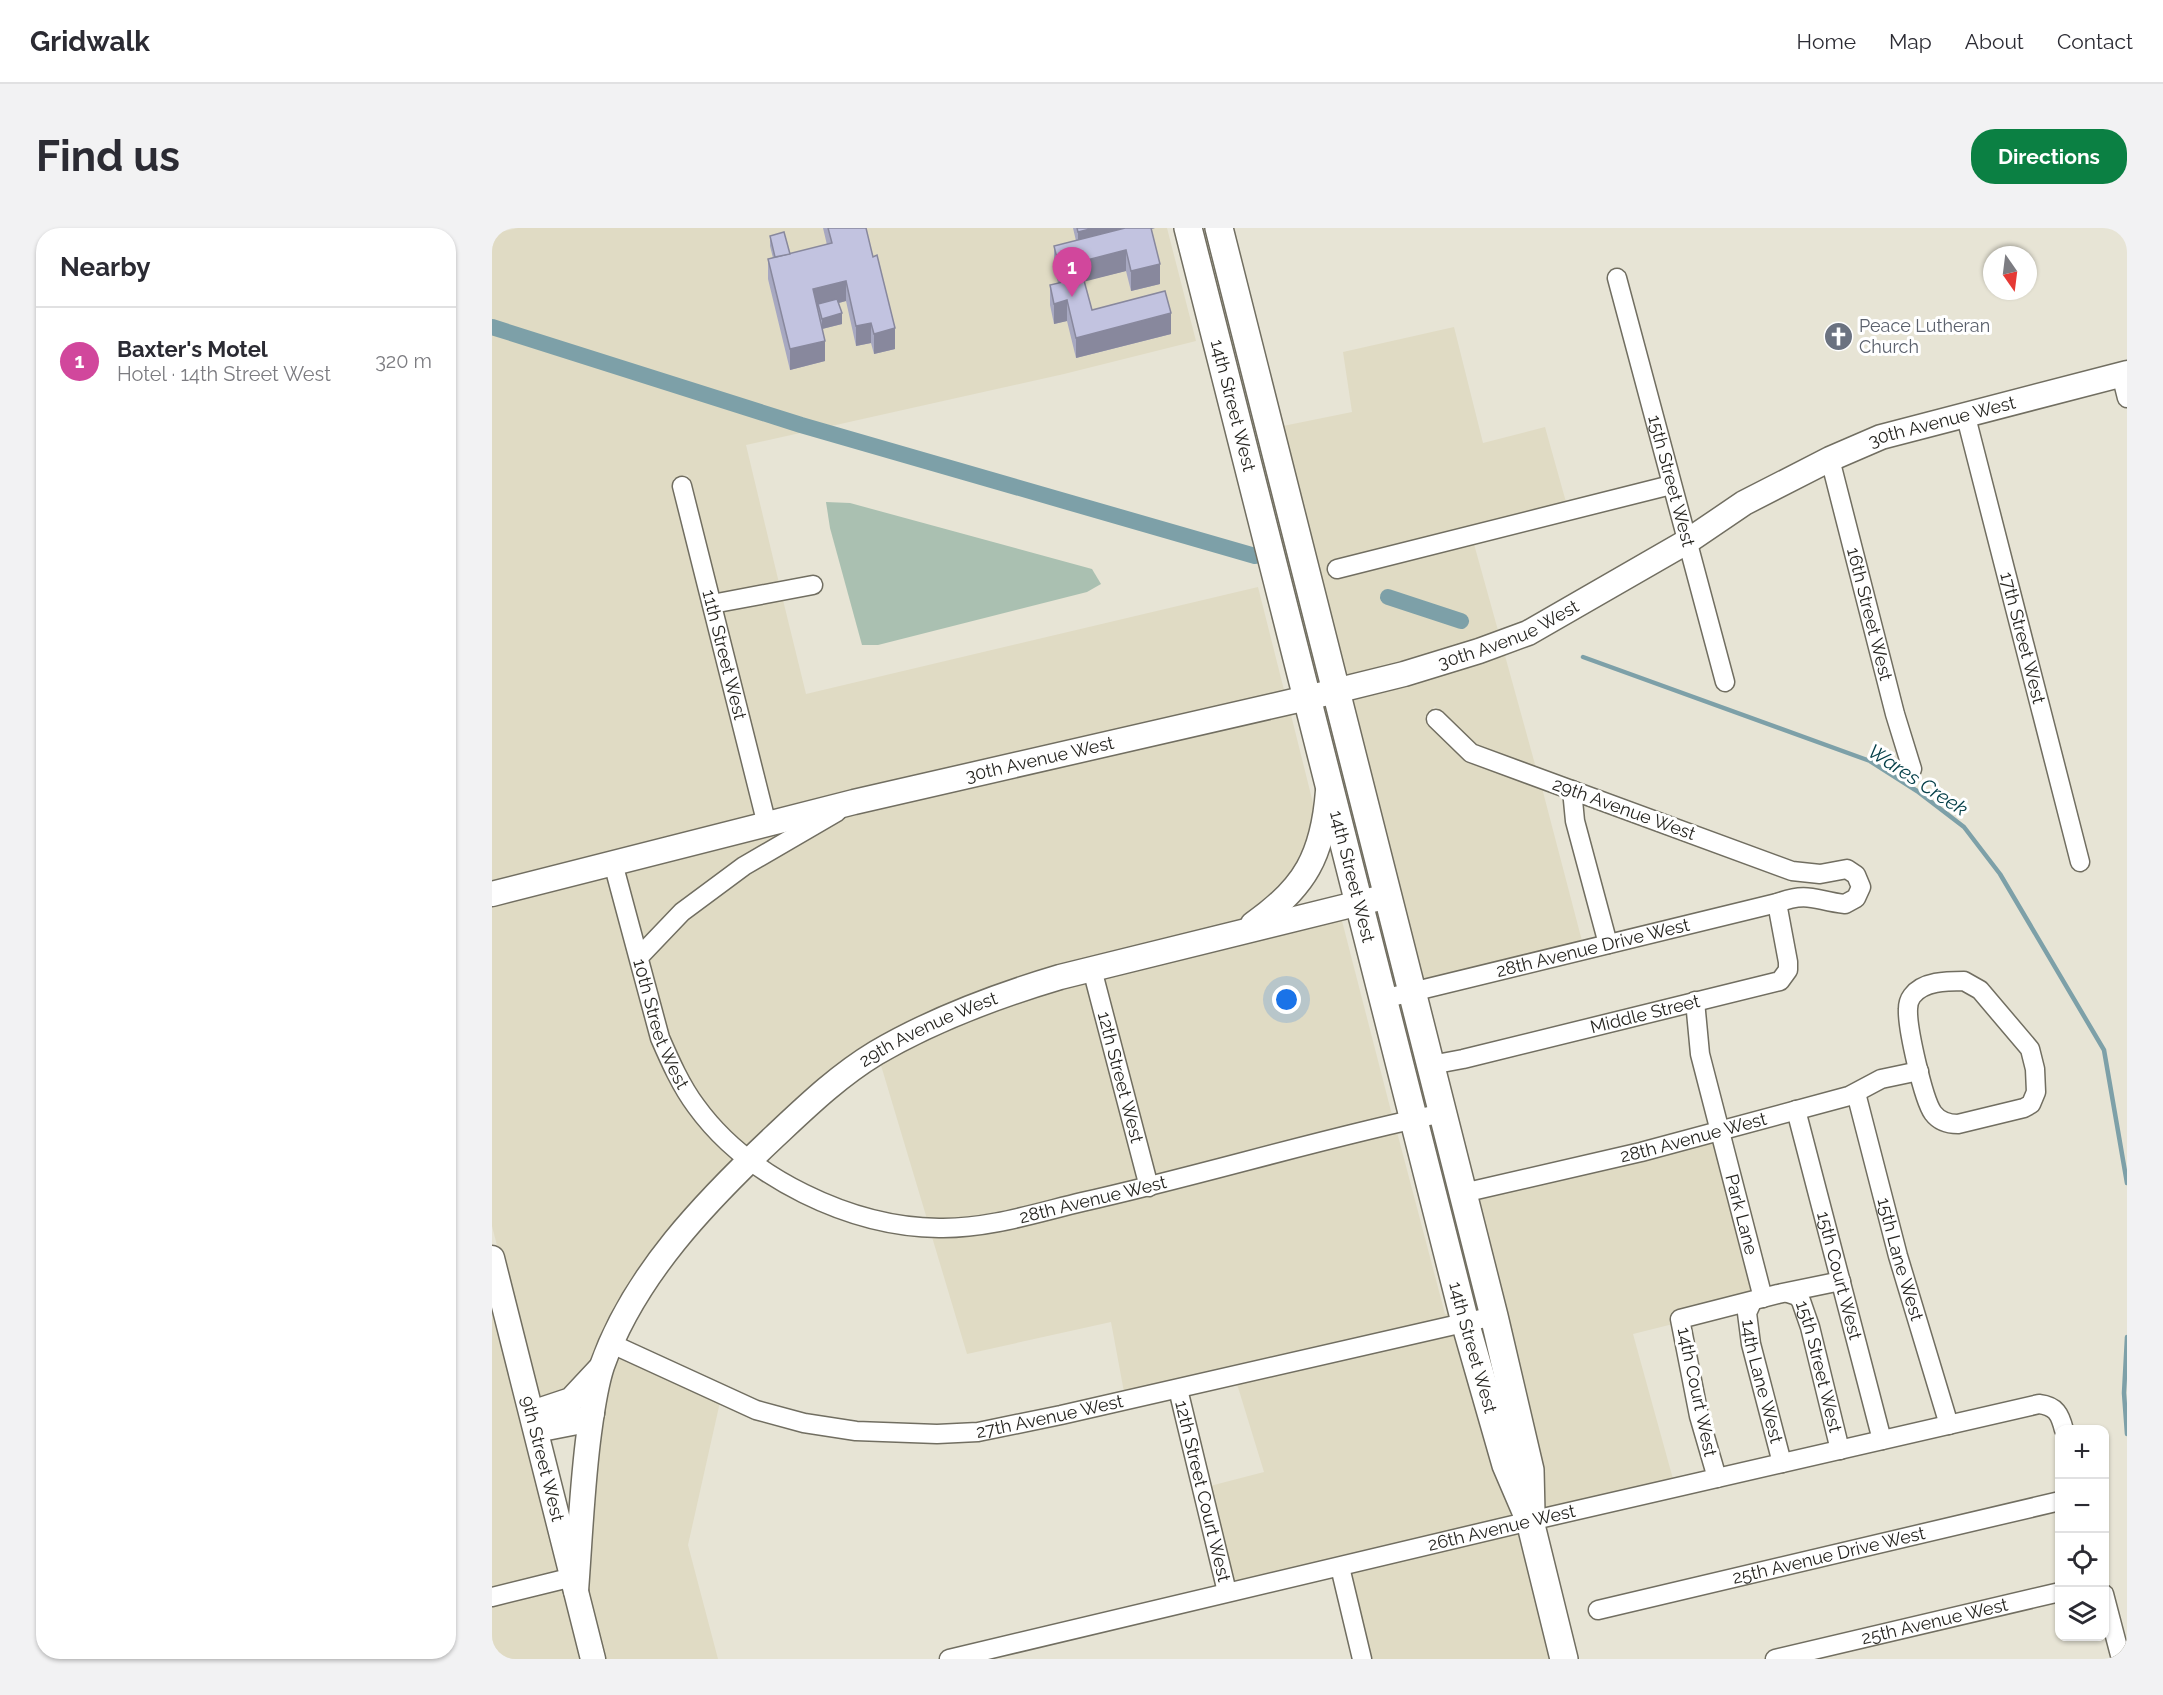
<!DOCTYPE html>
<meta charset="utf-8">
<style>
:root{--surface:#fff;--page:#f2f2f3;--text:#2b2b33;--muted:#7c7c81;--line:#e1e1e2;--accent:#0b8043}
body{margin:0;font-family:Raleway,sans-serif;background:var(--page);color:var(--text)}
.controls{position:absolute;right:18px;bottom:18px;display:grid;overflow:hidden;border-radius:12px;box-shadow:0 2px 4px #0004}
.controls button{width:54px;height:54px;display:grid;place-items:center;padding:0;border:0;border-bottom:2px solid var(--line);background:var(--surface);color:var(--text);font:30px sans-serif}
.compass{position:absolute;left:1491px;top:18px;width:54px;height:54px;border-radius:50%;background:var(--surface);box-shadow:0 2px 4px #0004;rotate:166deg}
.you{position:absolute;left:795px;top:772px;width:21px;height:21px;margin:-15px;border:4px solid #fff;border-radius:50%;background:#1a73e8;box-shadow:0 0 0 9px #1a73e833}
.badge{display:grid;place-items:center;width:39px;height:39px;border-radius:50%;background:var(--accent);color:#fff;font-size:20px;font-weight:700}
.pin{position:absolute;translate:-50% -50px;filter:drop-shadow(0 2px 3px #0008)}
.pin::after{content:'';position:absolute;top:32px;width:21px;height:18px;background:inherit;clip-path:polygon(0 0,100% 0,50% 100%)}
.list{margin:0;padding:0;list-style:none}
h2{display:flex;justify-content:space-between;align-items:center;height:78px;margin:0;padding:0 24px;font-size:26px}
h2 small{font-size:20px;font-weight:400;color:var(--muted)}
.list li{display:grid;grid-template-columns:39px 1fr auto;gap:18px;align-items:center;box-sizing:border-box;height:108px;padding:0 24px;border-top:2px solid var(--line)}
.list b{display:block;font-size:22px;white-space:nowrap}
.list p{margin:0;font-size:20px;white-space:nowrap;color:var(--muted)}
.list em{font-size:20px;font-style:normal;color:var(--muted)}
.icon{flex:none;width:33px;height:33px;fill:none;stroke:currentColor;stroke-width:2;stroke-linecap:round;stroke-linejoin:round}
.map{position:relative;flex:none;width:1635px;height:1431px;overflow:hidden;border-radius:24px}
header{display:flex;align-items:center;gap:36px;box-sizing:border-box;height:84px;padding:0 30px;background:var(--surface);border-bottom:2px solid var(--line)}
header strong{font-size:28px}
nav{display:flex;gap:33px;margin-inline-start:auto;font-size:21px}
.intro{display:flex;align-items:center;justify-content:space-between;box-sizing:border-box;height:144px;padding:0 36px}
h1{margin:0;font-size:42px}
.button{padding:15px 27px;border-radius:24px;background:var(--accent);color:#fff;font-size:21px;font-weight:700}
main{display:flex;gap:36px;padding:0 36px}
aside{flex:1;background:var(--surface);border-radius:24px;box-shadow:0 2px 4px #0004}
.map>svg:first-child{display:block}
</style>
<header>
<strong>Gridwalk</strong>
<nav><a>Home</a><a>Map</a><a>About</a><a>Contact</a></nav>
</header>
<div class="intro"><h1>Find us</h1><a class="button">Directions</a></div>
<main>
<aside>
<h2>Nearby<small></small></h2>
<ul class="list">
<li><span class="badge" style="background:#d1479c">1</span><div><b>Baxter's Motel</b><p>Hotel · 14th Street West</p></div><em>320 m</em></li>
</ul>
</aside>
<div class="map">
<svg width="1635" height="1431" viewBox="0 0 1635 1431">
<rect width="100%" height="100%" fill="#e7e4d5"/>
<g fill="#e0dbc4">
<polygon points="26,0 675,0 704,113 572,146 254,217 287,355 225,366 196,247 181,251 265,590 0,657 0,6"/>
<polygon points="962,99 991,215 1053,199 1074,274 836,334 840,351 982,316 1007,406 849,452 786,199 860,184 851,124"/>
<polygon points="766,359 793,466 280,586 230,384 291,372 314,466"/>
<polygon points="1012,424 1044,540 982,517 943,478 933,491 973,531 1050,560 1090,713 926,753 854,469"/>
<polygon points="798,483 825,591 823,601 796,654 746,695 489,764 256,921 225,890 201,860 176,807 156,732 195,692 257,645 365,583"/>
<polygon points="299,600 248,630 185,677 151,712 132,642"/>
<polygon points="116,646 138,726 136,728 140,733 161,812 244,933 114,1108 89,1149 82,1157 45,1174 0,998 0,676"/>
<polygon points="849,689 900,887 662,949 610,748"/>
<polygon points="594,752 647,952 501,985 462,991 435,991 388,834 459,796"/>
<polygon points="905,904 953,1086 963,1085 963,1087 632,1164 619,1094 475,1126 440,1009 464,1008 505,1003 652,970"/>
<polygon points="1222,913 1261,1064 1258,1062 1255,1066 1186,1082 1180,1091 1181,1096 1141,1106 1181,1251 1047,1282 981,972 1151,933"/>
<polygon points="0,1063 71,1342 0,1360"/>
<polygon points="968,1104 1026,1286 741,1354 718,1258 772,1244 745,1156"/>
<polygon points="126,1125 228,1174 196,1317 226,1431 109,1431 98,1385 96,1309 109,1182"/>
<polygon points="1033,1303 1064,1431 878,1431 858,1345"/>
<polygon points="75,1360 93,1431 0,1431 0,1378"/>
</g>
<polygon fill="#aac0b1" points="334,274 358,275 600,341 609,356 595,364 386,417 370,417 338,300"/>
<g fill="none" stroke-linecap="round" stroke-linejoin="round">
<g stroke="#7da0a8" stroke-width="4.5">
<polyline points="1091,429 1378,533 1425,563 1472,599 1508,646 1612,822 1635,955"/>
<polyline points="1635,1109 1632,1165 1635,1206"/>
</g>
<g stroke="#7da0a8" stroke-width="16">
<polyline points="0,99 309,197 763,328"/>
<polyline points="896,369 969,393"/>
</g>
<defs>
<g id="street">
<path id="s1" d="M 1125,50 L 1233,454"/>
<polyline points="1629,146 1635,170"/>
<path id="s2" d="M 1473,185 L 1588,634"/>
<path id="s3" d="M 1338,231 L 1403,486 L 1420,541"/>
<path id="s4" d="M 190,258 L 275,597"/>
<polyline points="845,341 1179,257"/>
<polyline points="220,376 321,357"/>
<polyline points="1080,562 1083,593 1116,716"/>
<path id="s5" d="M 121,635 L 168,810 C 178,833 189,858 204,878 C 256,950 359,999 447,1000 C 495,1001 544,985 590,974 C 711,947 830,910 951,885"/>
<polyline points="147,729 190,684 252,638 345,584"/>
<path id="s6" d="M 600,741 L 657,959"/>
<path d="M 1472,753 L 1488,762 L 1538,821 L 1543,841 L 1544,864 L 1539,876 L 1532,880 L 1466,896 C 1457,896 1447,893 1441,885 C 1431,871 1415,799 1416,781 C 1416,776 1417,772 1420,768 C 1431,753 1455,753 1472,753 Z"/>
<path id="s7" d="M 891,771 L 1285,675 C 1318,663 1323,673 1353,676 L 1364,670 L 1369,659 L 1364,647 L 1355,641 L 1328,646 L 1300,643 L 979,525 L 944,491"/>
<path id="s8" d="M 1203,773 L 1208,826 L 1271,1070"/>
<path id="s9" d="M 939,837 L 971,831 L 1288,753 L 1296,742 L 1296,734 L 1285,675"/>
<path id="s10" d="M 1364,865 L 1406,1028 L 1457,1197"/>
<path id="s11" d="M 1304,882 L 1390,1212"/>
<path id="s12" d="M 971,965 L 1149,924 L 1357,868 L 1389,851 L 1427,843"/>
<path id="s13" d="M 1296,1065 L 1305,1068 L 1309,1073 L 1318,1099 L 1348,1222"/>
<path id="s14" d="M 1260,1074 L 1255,1085 L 1259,1116 L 1290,1235"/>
<path id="s15" d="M 120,1116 L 264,1182 L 312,1195 L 364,1203 L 445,1206 L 486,1204 L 569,1187 L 1002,1088"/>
<path id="s16" d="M 686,1161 L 735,1364"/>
<polyline points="1225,1250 1207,1188 1188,1091 1286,1066 1349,1053"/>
<polyline points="848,1339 870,1431"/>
<polyline points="1612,1366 1629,1431"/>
<polyline points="0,1369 81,1349"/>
<path id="s17" d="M 1106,1382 L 1568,1273"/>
<path id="s18" d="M 457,1431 L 1038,1293 L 1547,1176 C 1564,1178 1568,1186 1572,1202"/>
<path id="s19" d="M 1283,1431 L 1568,1364"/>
</g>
<g id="secondary">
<path id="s20" d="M 0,666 L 362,574 L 815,470 L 912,446 L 987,423 L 1036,405 L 1196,313 L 1252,275 L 1338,231 L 1389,209 L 1635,145"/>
<path d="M 761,696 C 813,660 831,627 836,563"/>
<path id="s21" d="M 0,1030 L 101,1431"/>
<polyline points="40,1185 79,1172 107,1142"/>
<polyline points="44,1202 90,1193 100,1185"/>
<path id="s22" d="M 84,1363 C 88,1310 90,1257 97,1205 C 100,1183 103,1159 110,1138 C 142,1047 214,973 283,908 C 315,878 346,848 384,825 C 442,791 504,768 568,749 L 896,668"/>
</g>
<g id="primary">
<path id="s23" d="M 696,0 L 973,1094 L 1014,1237 L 1038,1293 L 1072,1431"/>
<polyline points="727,0 1002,1088 1038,1242 1039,1285"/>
</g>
</defs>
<use href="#street" stroke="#716e61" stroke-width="21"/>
<use href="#secondary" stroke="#716e61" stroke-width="27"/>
<use href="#primary" stroke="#716e61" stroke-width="30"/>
<use href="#street" stroke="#fff" stroke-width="18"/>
<use href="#secondary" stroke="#fff" stroke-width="24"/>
<use href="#primary" stroke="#fff" stroke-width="27"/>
</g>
<g fill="#a7a8c1">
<polygon points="331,0 374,0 403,121 382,126 379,115 364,118 354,73 347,75 350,96 330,101 333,133 298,142 276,51 276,31 281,30 278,18 278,8 298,26 335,17"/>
<polygon points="581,0 663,0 659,1 668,56 639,63 634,43 592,53 600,82 679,106 584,130 575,93 562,96 558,77 558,57 566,55 562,39 562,18 584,13"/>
</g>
<g fill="#88889d">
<polygon points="602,0 663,0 586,19 586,4"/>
<polygon points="634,22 634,43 587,55 587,34"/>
<polygon points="668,36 668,56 639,63 639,43"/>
<polygon points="354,53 354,73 327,80 326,76 326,80 321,81 321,61"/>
<polygon points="575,72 575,93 562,96 562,76"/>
<polygon points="350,85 350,96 330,101 330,91"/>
<polygon points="679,85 679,106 584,130 584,110"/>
<polygon points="379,95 379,115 364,118 364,98"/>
<polygon points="403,100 403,121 382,126 382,106"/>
<polygon points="333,113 333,133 298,142 298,121"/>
</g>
<g fill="#c2c3e0" stroke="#88889d" stroke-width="1.5">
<polygon points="336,0 374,0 381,29 385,27 403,100 382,106 379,95 364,98 354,53 321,61 333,113 298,121 276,31 340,15"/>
<polygon points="585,0 602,0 586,4"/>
<polygon points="633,0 659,0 668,36 639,43 634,22 587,34 600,82 673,63 679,85 584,110 575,72 562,76 558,57 571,54 562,18"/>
<polygon points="292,4 298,26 283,29 278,8"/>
<polygon points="345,71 350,85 330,91 326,76"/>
</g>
<defs>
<symbol id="church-disc" viewBox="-11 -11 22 22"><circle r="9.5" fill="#6b7280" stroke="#fff"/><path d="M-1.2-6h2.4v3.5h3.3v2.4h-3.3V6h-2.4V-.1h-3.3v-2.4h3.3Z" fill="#fff"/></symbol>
</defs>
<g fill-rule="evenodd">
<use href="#church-disc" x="1330" y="92" width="33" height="33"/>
</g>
<g text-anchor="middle" stroke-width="6" stroke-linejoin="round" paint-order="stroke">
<g font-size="18" fill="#5b616d" stroke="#fff" text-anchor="start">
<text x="1367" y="104">Peace Lutheran<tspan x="1367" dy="21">Church</tspan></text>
</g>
<g font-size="18" fill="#262520" stroke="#fff">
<text dy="6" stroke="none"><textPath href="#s23" startOffset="183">14th Street West</textPath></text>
<text dy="6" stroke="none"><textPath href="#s20" startOffset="1536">30th Avenue West</textPath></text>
<text dy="6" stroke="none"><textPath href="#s1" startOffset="210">15th Street West</textPath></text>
<text dy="6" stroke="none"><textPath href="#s3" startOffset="160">16th Street West</textPath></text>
<text dy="6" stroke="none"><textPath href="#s20" startOffset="1050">30th Avenue West</textPath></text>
<text dy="6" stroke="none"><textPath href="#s2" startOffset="232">17th Street West</textPath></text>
<text dy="6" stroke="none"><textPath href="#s4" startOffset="174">11th Street West</textPath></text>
<text dy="6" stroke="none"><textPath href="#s20" startOffset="564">30th Avenue West</textPath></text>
<text transform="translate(1132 581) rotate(20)" y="6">29th Avenue West</text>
<text dy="6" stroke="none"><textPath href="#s23" startOffset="669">14th Street West</textPath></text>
<text dy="6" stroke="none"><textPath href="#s7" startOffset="216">28th Avenue Drive West</textPath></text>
<text dy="6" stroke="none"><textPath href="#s9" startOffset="220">Middle Street</textPath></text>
<text dy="6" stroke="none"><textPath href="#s5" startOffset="168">10th Street West</textPath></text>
<text dy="6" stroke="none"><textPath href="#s22" startOffset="706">29th Avenue West</textPath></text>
<text dy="6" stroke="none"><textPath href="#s6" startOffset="112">12th Street West</textPath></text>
<text dy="6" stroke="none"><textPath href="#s12" startOffset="237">28th Avenue West</textPath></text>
<text dy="6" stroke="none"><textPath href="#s5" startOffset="696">28th Avenue West</textPath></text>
<text dy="6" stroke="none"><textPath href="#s8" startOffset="219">Park Lane</textPath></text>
<text dy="6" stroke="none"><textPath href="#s10" startOffset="172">15th Lane West</textPath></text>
<text dy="6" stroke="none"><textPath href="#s11" startOffset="171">15th Court West</textPath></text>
<text dy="6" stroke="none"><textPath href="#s23" startOffset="1155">14th Street West</textPath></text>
<text dy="6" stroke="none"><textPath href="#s13" startOffset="84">15th Street West</textPath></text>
<text dy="6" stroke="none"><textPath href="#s14" startOffset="82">14th Lane West</textPath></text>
<text transform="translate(1205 1164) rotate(78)" y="6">14th Court West</text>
<text dy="6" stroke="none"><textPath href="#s15" startOffset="456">27th Avenue West</textPath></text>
<text dy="6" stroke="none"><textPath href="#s21" startOffset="207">9th Street West</textPath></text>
<text dy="6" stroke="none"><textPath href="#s16" startOffset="105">12th Street Court West</textPath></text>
<text dy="6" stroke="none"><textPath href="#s18" startOffset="568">26th Avenue West</textPath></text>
<text dy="6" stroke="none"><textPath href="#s17" startOffset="237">25th Avenue Drive West</textPath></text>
<text dy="6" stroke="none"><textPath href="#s19" startOffset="164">25th Avenue West</textPath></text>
</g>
<g font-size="20" font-style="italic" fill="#064049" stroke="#fff">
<text transform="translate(1426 552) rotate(33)" y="7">Wares Creek</text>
</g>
</g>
</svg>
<div class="controls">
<button>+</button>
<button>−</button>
<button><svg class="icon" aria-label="locate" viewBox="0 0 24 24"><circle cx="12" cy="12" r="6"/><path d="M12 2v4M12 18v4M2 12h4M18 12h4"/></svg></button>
<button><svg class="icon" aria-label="layers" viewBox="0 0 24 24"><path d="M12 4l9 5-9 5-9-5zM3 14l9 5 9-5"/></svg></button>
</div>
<svg class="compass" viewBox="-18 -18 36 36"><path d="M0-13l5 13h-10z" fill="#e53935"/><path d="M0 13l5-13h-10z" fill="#7c7c81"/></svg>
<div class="you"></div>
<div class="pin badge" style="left:580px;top:69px;background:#d1479c">1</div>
</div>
</main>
